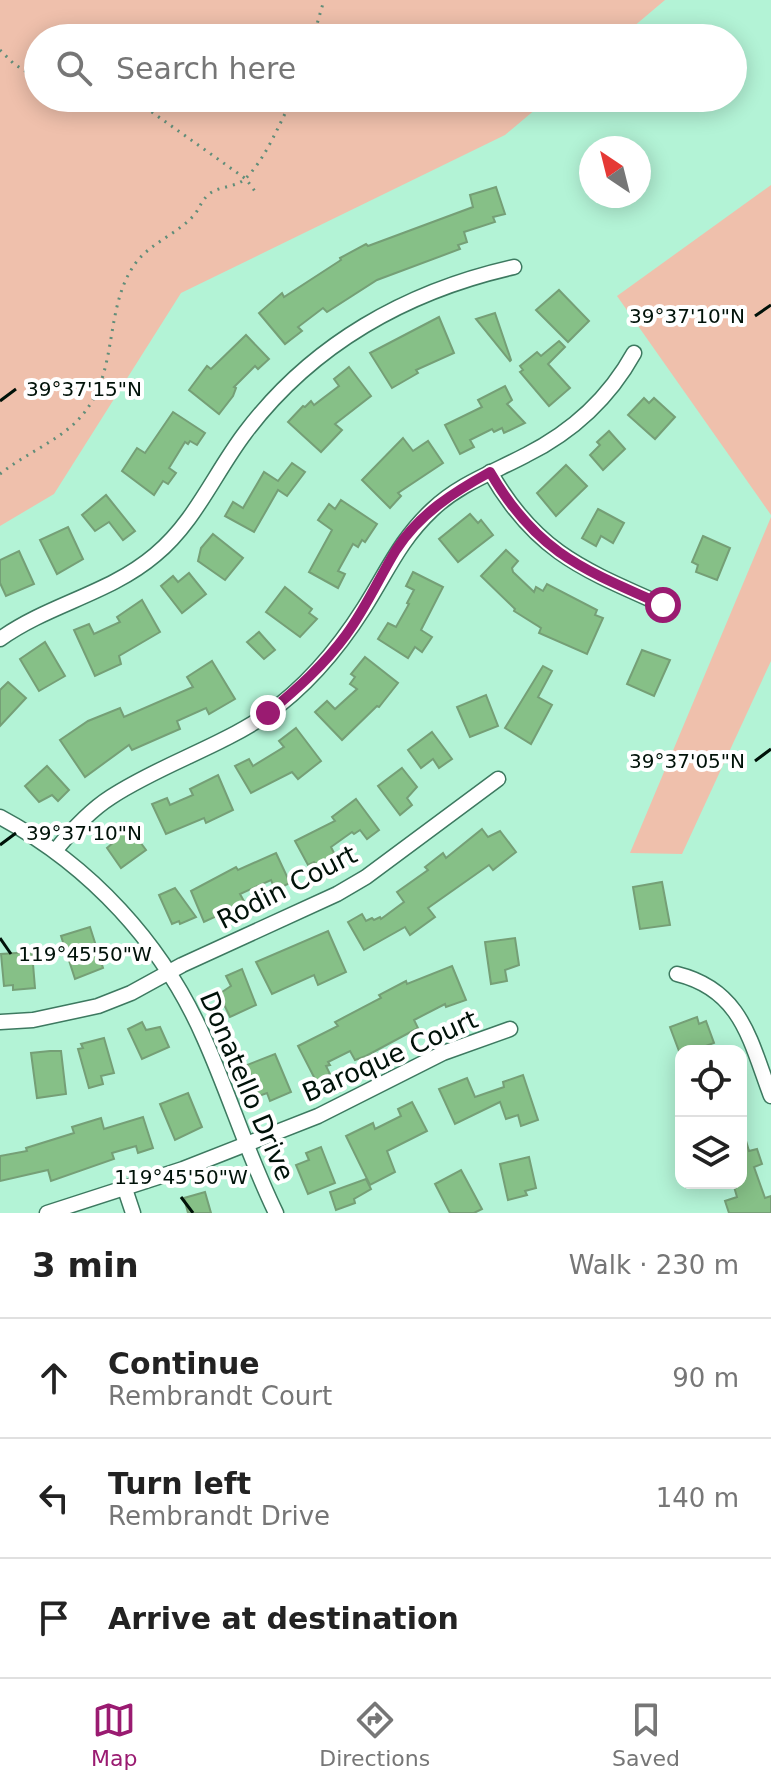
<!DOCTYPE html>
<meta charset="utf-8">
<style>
:root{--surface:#fff;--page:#f2f2f2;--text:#222;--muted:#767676;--line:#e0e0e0;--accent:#9a1b71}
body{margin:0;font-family:"DejaVu Sans",sans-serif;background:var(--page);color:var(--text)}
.controls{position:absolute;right:24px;bottom:24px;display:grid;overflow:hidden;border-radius:16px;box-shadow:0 4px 20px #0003}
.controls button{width:72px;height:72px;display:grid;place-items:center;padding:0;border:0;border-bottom:2px solid var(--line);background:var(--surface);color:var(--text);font:40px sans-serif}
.compass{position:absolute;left:579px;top:136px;width:72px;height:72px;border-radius:50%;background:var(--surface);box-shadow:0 4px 20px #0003;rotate:325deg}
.stop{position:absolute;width:24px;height:24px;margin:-18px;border:6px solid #9a1b71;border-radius:50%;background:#fff}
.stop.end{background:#9a1b71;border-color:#fff;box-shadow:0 2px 8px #0008}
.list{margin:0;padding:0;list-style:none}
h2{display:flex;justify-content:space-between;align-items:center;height:104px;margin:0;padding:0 32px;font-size:34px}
h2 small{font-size:26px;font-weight:400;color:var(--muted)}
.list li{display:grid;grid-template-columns:52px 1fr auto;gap:24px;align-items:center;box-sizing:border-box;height:120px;padding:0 32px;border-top:2px solid var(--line)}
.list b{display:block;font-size:30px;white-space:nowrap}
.list p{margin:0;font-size:26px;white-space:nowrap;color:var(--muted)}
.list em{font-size:26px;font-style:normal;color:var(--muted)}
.icon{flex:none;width:44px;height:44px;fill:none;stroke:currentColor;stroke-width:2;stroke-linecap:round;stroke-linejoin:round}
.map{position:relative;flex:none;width:771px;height:1213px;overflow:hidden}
.search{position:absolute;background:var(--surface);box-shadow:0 4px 20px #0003;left:24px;right:24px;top:24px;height:88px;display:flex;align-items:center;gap:20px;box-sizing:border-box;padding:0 28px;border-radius:44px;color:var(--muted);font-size:30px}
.sheet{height:464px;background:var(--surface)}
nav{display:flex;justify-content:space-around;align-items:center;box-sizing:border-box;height:112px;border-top:2px solid var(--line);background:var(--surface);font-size:22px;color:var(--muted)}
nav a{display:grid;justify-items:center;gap:4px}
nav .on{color:var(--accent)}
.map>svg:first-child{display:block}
</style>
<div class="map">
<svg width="771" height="1213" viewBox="0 0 771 1213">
<rect width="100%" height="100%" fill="#b3f3d6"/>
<g fill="#efc0ac">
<polygon points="0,0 665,0 620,38 38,38 38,98 549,98 505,135 181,293 54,494 0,526"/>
<polygon points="771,185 771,515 617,296"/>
<polygon points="771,517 771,661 682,854 630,853"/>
</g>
<g fill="#86c087" stroke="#759f76" stroke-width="2">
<polygon points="496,187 505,214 493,217 495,222 464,232 467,242 458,245 460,249 377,280 327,312 323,308 298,327 302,331 285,344 259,313 282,293 284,297 341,260 340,258 366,244 368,246 473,207 470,195"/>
<polygon points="559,290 589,321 568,342 536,310"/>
<polygon points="495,313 511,360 510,361 476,319"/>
<polygon points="439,317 454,353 416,370 418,373 392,388 370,353"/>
<polygon points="246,335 269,359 258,369 255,366 234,387 236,388 233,396 219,414 189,390 207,366 211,369"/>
<polygon points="559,341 565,347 548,364 570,388 549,406 520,372 523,370 520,366 537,352 541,356"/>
<polygon points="349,367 371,396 335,424 342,430 321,452 288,422 303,406 305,407 311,401 314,405 339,386 334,379"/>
<polygon points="505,386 512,400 507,404 525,423 504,433 502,428 494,432 492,429 470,440 474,447 460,454 445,425 482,407 478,400"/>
<polygon points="644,398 649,403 654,398 675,417 655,439 628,415"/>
<polygon points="173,412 205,433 197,445 190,441 188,444 185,442 169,468 176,473 168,484 163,481 154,495 122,471 137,448 145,453"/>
<polygon points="609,431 625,449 603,470 590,455 600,445 597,442"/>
<polygon points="403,438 413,451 428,441 443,463 398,493 401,496 390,508 362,480"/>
<polygon points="292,463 305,472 287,496 278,490 254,532 225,516 233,502 243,508 264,472 278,481"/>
<polygon points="566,465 587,486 556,516 537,493"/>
<polygon points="106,495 135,531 123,540 109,522 95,531 82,515"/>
<polygon points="341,500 377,524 365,542 362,540 358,547 353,544 338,571 345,574 338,588 309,572 332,530 318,520 329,504 335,509"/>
<polygon points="598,509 624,523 613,543 601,536 596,546 582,538"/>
<polygon points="470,514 478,523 481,520 493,535 458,562 439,539"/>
<polygon points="68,527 83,559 57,574 40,540"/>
<polygon points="213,534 243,558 225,580 198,561 201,548"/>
<polygon points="703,536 730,548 717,580 696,572 698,565 692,562"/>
<polygon points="506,550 518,561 512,568 513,572 534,592 536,587 543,591 547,584 597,610 595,615 603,618 587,654 539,633 541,628 514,611 515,609 481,576"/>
<polygon points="19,551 34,584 6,596 0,583 0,560"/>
<polygon points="413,572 443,587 421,630 432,637 422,652 415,647 408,658 378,639 388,623 396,627 409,604 407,603 414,590 406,586"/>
<polygon points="189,573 206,594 182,613 161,586 173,576 178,582"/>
<polygon points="285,587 312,609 309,613 317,619 300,637 266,612"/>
<polygon points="142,600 160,632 119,656 121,664 95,676 74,630 89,624 94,634 120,622 117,617"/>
<polygon points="259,632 275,650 264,659 247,642"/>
<polygon points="45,642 65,676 39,691 20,659"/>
<polygon points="642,650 670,660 654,696 627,684"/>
<polygon points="365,657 398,683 379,707 377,706 342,740 315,712 327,701 335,709 357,689 350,684 355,677 351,674"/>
<polygon points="212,661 235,699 209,714 206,708 177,721 180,729 166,735 132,750 129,745 85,777 60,740 88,721 120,708 124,717 193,687 187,677"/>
<polygon points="543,666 552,671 538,697 552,705 531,744 505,728"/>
<polygon points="8,682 26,698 0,726 0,690"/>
<polygon points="486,695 498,726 470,737 457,707"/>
<polygon points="296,728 321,761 298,779 292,772 251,793 235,766 249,759 253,766 284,747 279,741"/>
<polygon points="432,732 452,759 439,768 433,759 421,768 408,750"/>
<polygon points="47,766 69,790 58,801 52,795 39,802 25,786"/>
<polygon points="402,768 417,787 407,798 412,805 400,815 378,786"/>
<polygon points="218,775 233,810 206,823 204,818 166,834 152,804 167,798 170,805 193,795 190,789"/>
<polygon points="356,799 379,830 367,839 360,830 354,834 352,832 331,847 335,855 328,860 330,864 319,870 314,862 308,865 295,841 335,821 332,817"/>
<polygon points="126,823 146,850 121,868 107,848 114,842 116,837 113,833"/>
<polygon points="482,829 488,837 500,831 516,852 493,870 489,865 428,908 435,917 410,935 405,927 364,950 348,922 362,914 366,921 372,918 374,920 380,917 381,919 404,902 397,892 428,870 425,867 443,853 446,858"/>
<polygon points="276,853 290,883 275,890 271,880 240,894 245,903 204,922 191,891 236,867 238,870"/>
<polygon points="662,882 670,925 640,929 633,887"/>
<polygon points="175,888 196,917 180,924 179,921 172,924 159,895"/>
<polygon points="90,927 103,968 75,979 61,936"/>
<polygon points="328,931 346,972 318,985 314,975 272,994 256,962"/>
<polygon points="515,938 519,965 505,970 507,981 491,984 485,942"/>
<polygon points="32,952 35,988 13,990 13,985 4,986 1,954"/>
<polygon points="452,966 466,1000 446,1007 445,1004 414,1020 418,1028 366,1056 355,1060 350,1051 328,1062 330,1065 326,1066 330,1074 316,1081 298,1046 338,1026 335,1022 381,998 379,995 406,981 407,984"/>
<polygon points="242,969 256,1005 230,1017 219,994 231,986 226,976"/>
<polygon points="697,1017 699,1024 706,1021 714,1043 692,1051 679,1051 670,1027"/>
<polygon points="142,1022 146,1030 160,1027 169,1047 142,1059 128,1029"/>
<polygon points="104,1038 114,1073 101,1076 103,1084 89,1088 78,1049 83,1048 81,1044"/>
<polygon points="50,1051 61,1051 66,1094 37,1098 31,1053"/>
<polygon points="275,1054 291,1092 270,1101 267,1093 259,1096 247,1065"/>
<polygon points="523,1075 538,1120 521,1126 518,1115 506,1119 500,1102 455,1124 439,1089 467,1078 475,1097 504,1087 503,1082"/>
<polygon points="188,1093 202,1127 175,1140 160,1104"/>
<polygon points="412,1102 427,1131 387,1151 395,1172 370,1185 346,1136 373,1123 375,1129 401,1116 398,1109"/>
<polygon points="143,1117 153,1148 138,1153 136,1146 112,1153 114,1159 51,1181 48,1170 0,1181 0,1156 27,1151 26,1148 74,1133 72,1127 101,1118 104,1129"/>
<polygon points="744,1134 749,1151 757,1149 762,1164 754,1167 765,1198 771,1196 771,1213 729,1213 725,1201 737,1197 733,1183 741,1183 741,1135"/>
<polygon points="321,1147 335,1183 308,1194 296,1165 309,1160 306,1153"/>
<polygon points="529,1157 536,1188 525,1191 527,1195 508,1200 500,1164"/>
<polygon points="461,1170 482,1209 474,1213 450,1213 435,1184"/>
<polygon points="366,1179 371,1189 354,1199 355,1203 336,1210 330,1192"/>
<polygon points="205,1192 211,1213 188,1213 184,1198"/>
</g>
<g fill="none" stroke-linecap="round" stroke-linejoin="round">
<defs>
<g id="minor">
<path d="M 490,472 C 536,552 582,569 663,605"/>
<path d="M 0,639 C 49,604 109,594 155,555 C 195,522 214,474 245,433 C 312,344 407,291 514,267"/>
<path d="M 0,817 C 90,865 163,944 204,1038 C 230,1096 248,1156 276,1213"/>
<path d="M 55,851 C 71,831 89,811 111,797 C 160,765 217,748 266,715 C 306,687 338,649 364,608 C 387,572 400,540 432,510 C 459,484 494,472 526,455 C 572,432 609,398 634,353"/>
<path d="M 677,974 C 742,990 750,1041 771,1096"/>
<polyline points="0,1022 33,1020 98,1006 131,993 182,965 337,894 366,877 498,779"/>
<polyline points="125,1189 133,1213"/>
<polyline points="47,1213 183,1169 318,1116 443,1053 510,1029"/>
</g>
</defs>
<use href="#minor" stroke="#3d7960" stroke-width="17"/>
<g stroke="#618d79" stroke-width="3" stroke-dasharray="2 6" stroke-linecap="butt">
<polyline points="313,38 324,0"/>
<polyline points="0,50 14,64 38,79"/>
<polyline points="83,98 92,98"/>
<polyline points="132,98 246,179 257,194"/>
<path d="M 0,474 C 28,451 66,439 87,409 C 119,365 104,302 138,260 C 153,242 180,232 195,214 C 200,207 202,200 209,194 C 221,185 237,188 247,177 C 267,156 279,124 293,98"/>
</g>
<use href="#minor" stroke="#fff" stroke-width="14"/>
</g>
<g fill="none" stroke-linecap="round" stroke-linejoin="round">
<path stroke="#9a1b71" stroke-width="10" d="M 268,713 C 297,689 324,665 346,635 C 366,608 379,578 396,550 C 419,514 454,492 490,472 C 536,552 582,569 663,605"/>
</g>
<path fill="none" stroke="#001209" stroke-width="3" d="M 755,316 L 771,305M 0,401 L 16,389M 755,761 L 771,749M 0,845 L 16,833M 0,938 L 11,954M 181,1197 L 193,1213"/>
<g text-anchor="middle" stroke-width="8" stroke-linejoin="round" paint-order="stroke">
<g font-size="26" fill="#001209" stroke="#fff">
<text transform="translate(287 887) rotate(-27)" y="9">Rodin Court</text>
<text transform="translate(390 1056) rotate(-24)" y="9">Baroque Court</text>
<text transform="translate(247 1086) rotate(67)" y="9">Donatello Drive</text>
</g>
</g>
<g font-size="20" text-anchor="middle" fill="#001209" stroke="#fff" stroke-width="8" stroke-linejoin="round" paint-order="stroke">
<text x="687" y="323">39°37'10"N</text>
<text x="84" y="396">39°37'15"N</text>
<text x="687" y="768">39°37'05"N</text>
<text x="84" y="840">39°37'10"N</text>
<text x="85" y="961">119°45'50"W</text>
<text x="181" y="1184">119°45'50"W</text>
</g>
</svg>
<div class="controls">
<button><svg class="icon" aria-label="locate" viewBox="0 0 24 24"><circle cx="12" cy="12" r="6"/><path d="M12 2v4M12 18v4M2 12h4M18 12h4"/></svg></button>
<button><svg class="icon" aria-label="layers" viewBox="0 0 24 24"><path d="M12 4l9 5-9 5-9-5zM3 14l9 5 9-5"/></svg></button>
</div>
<svg class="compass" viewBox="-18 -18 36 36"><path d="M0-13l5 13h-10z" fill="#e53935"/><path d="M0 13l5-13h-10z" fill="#767676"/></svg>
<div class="stop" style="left:663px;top:605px"></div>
<div class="stop end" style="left:268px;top:713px"></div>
<div class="search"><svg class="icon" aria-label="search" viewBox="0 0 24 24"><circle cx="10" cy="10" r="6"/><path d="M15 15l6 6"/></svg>Search here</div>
</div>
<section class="sheet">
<h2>3 min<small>Walk · 230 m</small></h2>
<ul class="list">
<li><svg class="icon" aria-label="ahead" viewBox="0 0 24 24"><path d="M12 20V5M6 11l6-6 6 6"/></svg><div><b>Continue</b><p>Rembrandt Court</p></div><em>90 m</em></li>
<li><svg class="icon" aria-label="left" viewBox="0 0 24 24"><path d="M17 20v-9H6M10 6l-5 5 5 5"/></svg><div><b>Turn left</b><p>Rembrandt Drive</p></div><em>140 m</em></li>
<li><svg class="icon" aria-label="arrive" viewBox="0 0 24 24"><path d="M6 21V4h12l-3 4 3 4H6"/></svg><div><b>Arrive at destination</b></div></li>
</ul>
</section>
<nav>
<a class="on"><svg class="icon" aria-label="map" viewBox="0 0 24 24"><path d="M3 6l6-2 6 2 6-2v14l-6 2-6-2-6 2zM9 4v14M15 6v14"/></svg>Map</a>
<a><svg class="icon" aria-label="directions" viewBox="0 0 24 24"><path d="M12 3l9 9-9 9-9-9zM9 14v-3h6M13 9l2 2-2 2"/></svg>Directions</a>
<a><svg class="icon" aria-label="saved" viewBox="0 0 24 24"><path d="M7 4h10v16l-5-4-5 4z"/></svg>Saved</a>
</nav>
